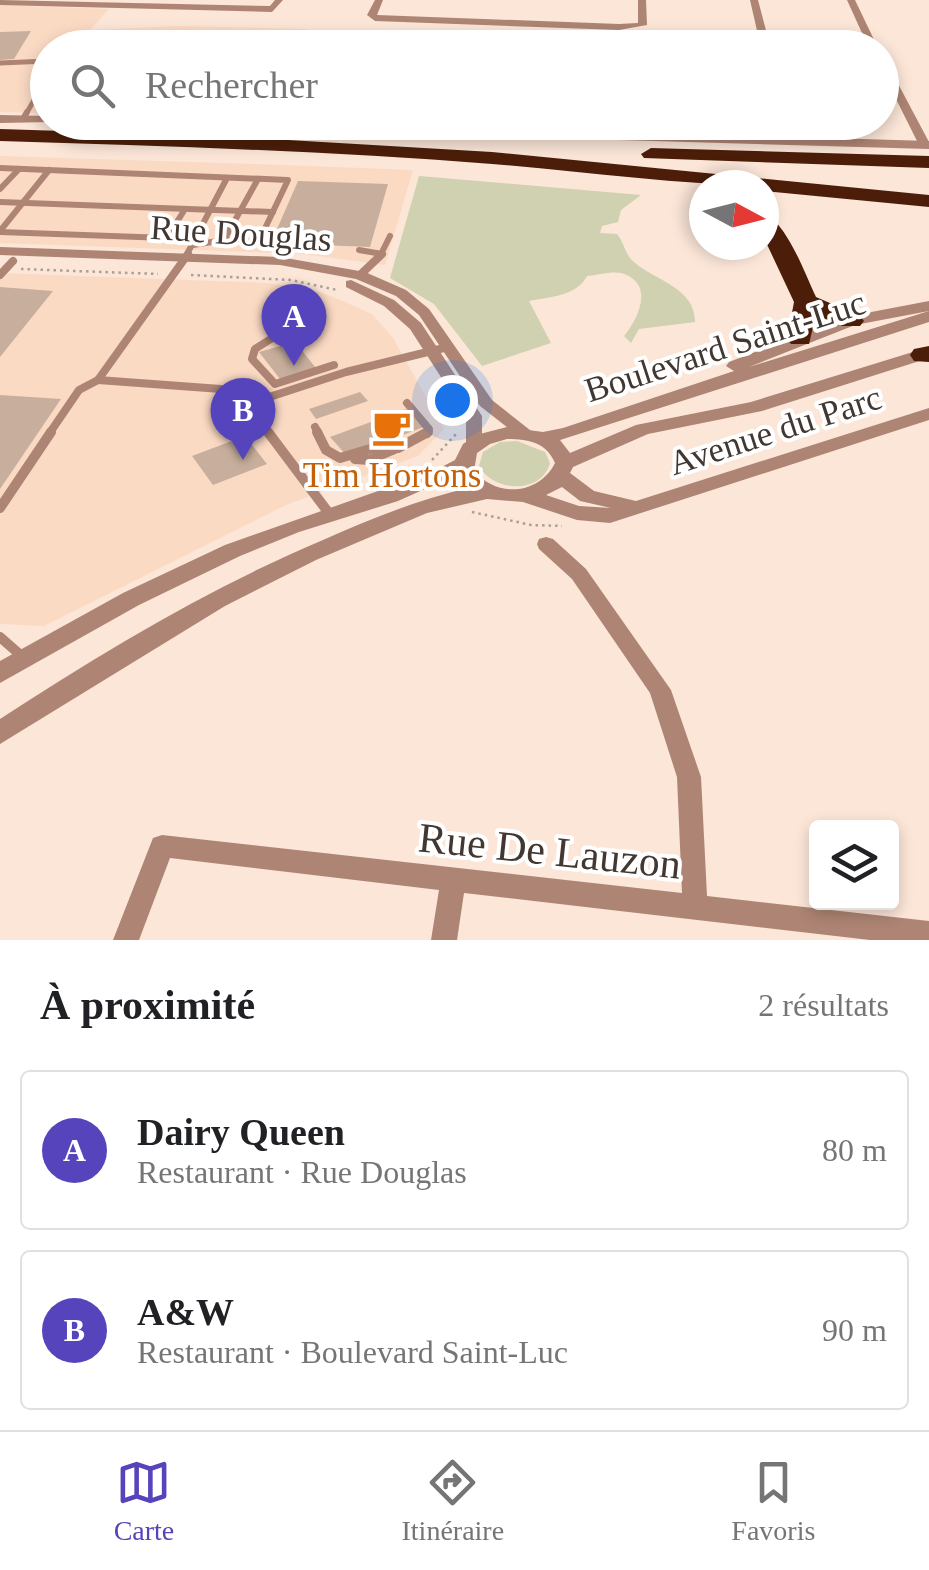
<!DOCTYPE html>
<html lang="fr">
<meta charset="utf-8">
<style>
:root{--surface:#fff;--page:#f2f2f2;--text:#202124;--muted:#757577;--line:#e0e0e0;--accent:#5644bc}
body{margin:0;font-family:"Times New Roman",serif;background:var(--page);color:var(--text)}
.controls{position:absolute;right:30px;bottom:30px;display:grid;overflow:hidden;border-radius:10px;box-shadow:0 5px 15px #0003}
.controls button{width:90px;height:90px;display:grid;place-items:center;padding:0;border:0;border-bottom:2px solid var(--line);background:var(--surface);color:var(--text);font:50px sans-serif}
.compass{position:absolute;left:689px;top:170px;width:90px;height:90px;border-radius:50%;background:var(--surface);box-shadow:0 5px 15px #0003;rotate:97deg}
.you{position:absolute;left:452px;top:400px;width:35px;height:35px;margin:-25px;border:8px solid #fff;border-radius:50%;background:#1a73e8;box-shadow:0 0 0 15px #1a73e833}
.badge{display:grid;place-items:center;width:65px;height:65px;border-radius:50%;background:var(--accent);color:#fff;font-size:32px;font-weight:700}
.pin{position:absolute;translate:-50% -82px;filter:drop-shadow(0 2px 5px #0008)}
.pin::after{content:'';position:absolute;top:52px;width:35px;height:30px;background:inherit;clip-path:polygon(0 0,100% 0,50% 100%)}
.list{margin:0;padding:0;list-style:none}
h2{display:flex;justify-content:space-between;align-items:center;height:130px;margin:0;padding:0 40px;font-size:42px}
h2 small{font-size:32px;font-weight:400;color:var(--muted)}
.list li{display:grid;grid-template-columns:65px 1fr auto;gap:30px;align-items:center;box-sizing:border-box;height:160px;margin:0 20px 20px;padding:0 20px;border:2px solid var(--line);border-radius:10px}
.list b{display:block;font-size:38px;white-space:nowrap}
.list p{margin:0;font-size:32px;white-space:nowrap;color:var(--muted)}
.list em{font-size:32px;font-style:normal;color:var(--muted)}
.icon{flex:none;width:55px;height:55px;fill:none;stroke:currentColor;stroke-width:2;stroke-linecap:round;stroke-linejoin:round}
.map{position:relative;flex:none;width:929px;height:940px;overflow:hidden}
.search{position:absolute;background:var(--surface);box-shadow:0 5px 15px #0003;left:30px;right:30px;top:30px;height:110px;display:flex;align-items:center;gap:25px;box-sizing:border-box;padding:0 35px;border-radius:55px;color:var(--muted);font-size:38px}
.sheet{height:490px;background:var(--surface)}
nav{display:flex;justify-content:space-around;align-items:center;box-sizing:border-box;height:140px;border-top:2px solid var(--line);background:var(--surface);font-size:28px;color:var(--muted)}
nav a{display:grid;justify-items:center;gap:5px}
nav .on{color:var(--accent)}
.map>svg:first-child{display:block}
</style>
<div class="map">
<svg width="929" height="940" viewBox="0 0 929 940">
<rect width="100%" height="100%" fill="#fbe6d8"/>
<g fill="#fbdac4">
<polygon points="0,5 109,9 90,30 179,26 307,29 303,36 411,40 407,48 48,48 47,113 0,112"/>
<polygon points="494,122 763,122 766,138 491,130"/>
<polygon points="0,156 255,164 413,170 385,265 303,254 0,243"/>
<polygon points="0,273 267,283 311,289 336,298 372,314 393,338 444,429 418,456 286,505 44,626 0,624"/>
</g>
<g fill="#cfd1b0">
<path d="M 419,176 L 641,195 L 621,210 L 618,222 L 602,226 L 600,233 L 617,234 C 624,242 625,255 634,262 C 655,281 695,287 695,322 L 639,329 L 631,343 L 624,336 C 638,319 656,283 621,273 C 612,271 597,275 587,276 C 577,296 549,297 529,301 L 551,343 L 482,366 L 434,304 L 390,278 Z"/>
<path d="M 517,441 L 545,452 L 550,463 C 541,495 493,492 479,466 L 483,452 L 500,442 Z"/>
</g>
<g fill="#c8af9d">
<polygon points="31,31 14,59 0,60 0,32"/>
<polygon points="298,181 388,184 370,247 271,243"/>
<polygon points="0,287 53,291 0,357"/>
<polygon points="295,342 316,368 280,379 259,352"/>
<polygon points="360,392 368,401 316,419 309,409"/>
<polygon points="0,395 61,399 0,489"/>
<polygon points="406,409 424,427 347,456 330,437"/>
<polygon points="245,436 267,464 213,485 192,456"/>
</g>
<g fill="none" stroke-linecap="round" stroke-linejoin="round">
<g stroke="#ae9e93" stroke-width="2.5" stroke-dasharray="2.5 4" stroke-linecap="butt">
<polyline points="468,48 476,32"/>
<polyline points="21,269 158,274"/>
<polyline points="191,275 291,280 337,290"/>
<polyline points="432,460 457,433"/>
<polyline points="472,512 531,525 562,526"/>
</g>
<g stroke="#ae8574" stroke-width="5">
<polyline points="94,48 168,42 170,36 198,35 194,48"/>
<polyline points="306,48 310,42 389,48"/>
<polyline points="0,63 48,61"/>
<polyline points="26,114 48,76"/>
</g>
<g stroke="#ae8574" stroke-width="6">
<polyline points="23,119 27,112"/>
<polyline points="672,122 674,138"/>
<polyline points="0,168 288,180 259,241 224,240 193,245"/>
<polyline points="0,189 19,169"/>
<polyline points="0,202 273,212"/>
<polyline points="0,231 49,170"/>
<polyline points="0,232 167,238 185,209"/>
<polyline points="224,240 258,179"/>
<polyline points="359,250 382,254"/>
<polyline points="186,256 227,178"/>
<polyline points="380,256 390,236"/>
</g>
<g stroke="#ae8574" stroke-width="8">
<polyline points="0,275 13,261"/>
<polyline points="360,275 382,254"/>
<polyline points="306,297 294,304 277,335 255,349 252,359 275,384 334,365"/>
<polyline points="98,380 221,389 240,394 270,434"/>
<polyline points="407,403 429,429 427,434"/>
<polyline points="248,404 346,372 448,347"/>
<polyline points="315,427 319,434"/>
<polyline points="49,434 79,390 98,380 188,254"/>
</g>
<g stroke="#ae8574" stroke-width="10">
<polyline points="268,432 331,516"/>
<polyline points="317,432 326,450 340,458 387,444 398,448 428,432"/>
<polyline points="355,459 369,460 397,448"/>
<polyline points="0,508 51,432"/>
<polyline points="0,637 24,658"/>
</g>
<g fill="#ae8574" fill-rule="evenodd">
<polygon points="0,0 270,6 275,0 283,0 272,12 0,5"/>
<polygon points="375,0 383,0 377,15 619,24 638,23 638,0 646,0 647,25 619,30 375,21 367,15"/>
<polygon points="750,0 758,0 768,38 867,44 847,0 855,0 878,48 770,44 771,48 761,48"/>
<polygon points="882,60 887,63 929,142 929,147 919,145 882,71"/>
<polygon points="779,122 790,122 794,144 786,144"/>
<polygon points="0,247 280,257 365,272 406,290 429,309 492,400 535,434 527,439 521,438 480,406 419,315 396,296 356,279 280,265 0,255"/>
<polygon points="351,280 394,300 421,323 482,416 482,444 480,448 474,449 466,444 466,416 410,329 384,306 346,287 346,281"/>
<polygon points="546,537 553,539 586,569 671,690 701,777 707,896 929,921 929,940 870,940 464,893 457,940 431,940 439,890 170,858 139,940 113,940 153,838 162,835 682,893 677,777 650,693 572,579 539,549 537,544 539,539"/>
</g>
<g fill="#ae8574" fill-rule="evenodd">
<polygon points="0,115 48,116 48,122 52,122 0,123"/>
<polygon points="126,122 279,122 929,141 929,149 132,126"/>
<path d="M 929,301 L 929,311 L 855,325 L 749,367 L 929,311 L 929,322 L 560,440 L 570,453 L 636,425 L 751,402 L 929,347 L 929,358 L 762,411 L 648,434 L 573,467 L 570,473 L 594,491 L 636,501 L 929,408 L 929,420 L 610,523 L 577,520 L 523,502 L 487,499 L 427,513 L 316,560 L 225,606 L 0,744 L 0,719 C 103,652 209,588 323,540 C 370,519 417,500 468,488 L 456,475 L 398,501 L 299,532 L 240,556 L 139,605 L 0,683 L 0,661 L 123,593 L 225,545 L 432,472 L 455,460 L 463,444 L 476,435 L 507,427 L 543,432 L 563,428 L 734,371 L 726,366 L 729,362 L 845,317 ZM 507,439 C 528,439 546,442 555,463 C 539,495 497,498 474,471 L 477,453 L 490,444 ZM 562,487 L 580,501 L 611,508 L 579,506 L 546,495 Z"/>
</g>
<g fill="#4c1e0a" fill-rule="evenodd">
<path d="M 0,129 L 218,136 L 492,152 L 929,195 L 929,207 L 764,191 L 764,185 C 673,185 583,171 492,164 C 328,151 164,146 0,141 Z"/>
<polygon points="651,148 929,156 929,168 644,158 641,154"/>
<path d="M 764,214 C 786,221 806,276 816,297 L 860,316 L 864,321 L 860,326 L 842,326 L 816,315 L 809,344 L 791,344 L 787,339 L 794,302 L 764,238 Z"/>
<polygon points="929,346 929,362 914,361 910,355 914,349"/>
</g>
</g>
<defs>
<symbol id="cafe-bare" viewBox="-9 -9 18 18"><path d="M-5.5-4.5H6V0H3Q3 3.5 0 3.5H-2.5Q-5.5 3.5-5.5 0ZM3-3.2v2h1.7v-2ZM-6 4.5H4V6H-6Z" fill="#e8710a" stroke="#fff" stroke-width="2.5" paint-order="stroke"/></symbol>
</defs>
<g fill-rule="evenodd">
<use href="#cafe-bare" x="364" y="400" width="55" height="55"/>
</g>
<g text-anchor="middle" stroke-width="8" stroke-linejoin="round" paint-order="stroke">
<g font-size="35" fill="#423831" stroke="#fff">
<text transform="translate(241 233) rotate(4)" y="12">Rue Douglas</text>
<text transform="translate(725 346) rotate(-18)" y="12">Boulevard Saint-Luc</text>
<text transform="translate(775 430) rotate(-18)" y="12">Avenue du Parc</text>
</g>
<g font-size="35" fill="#c56008" stroke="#fff">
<text x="392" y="487">Tim Hortons</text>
</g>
<g font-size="42" fill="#423831" stroke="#fff">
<text transform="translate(550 850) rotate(6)" y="15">Rue De Lauzon</text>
</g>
</g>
</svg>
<div class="controls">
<button><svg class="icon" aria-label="layers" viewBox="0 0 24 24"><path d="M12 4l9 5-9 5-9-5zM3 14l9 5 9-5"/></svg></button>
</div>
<svg class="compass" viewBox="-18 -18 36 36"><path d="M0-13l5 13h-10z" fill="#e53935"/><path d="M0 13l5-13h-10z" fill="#757577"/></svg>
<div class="you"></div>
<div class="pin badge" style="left:294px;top:366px">A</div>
<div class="pin badge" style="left:243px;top:460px">B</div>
<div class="search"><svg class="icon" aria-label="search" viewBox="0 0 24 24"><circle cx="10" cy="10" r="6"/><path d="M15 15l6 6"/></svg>Rechercher</div>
</div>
<section class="sheet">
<h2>À proximité<small>2 résultats</small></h2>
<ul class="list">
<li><span class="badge">A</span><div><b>Dairy Queen</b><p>Restaurant · Rue Douglas</p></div><em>80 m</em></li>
<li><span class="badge">B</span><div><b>A&amp;W</b><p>Restaurant · Boulevard Saint-Luc</p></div><em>90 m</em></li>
</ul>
</section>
<nav>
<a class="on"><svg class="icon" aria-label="map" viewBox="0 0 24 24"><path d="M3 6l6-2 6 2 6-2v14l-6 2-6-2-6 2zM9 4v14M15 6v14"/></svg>Carte</a>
<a><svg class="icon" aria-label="directions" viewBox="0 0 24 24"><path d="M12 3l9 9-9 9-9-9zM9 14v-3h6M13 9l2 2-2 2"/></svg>Itinéraire</a>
<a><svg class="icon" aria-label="saved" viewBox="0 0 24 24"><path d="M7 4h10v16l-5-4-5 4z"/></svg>Favoris</a>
</nav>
